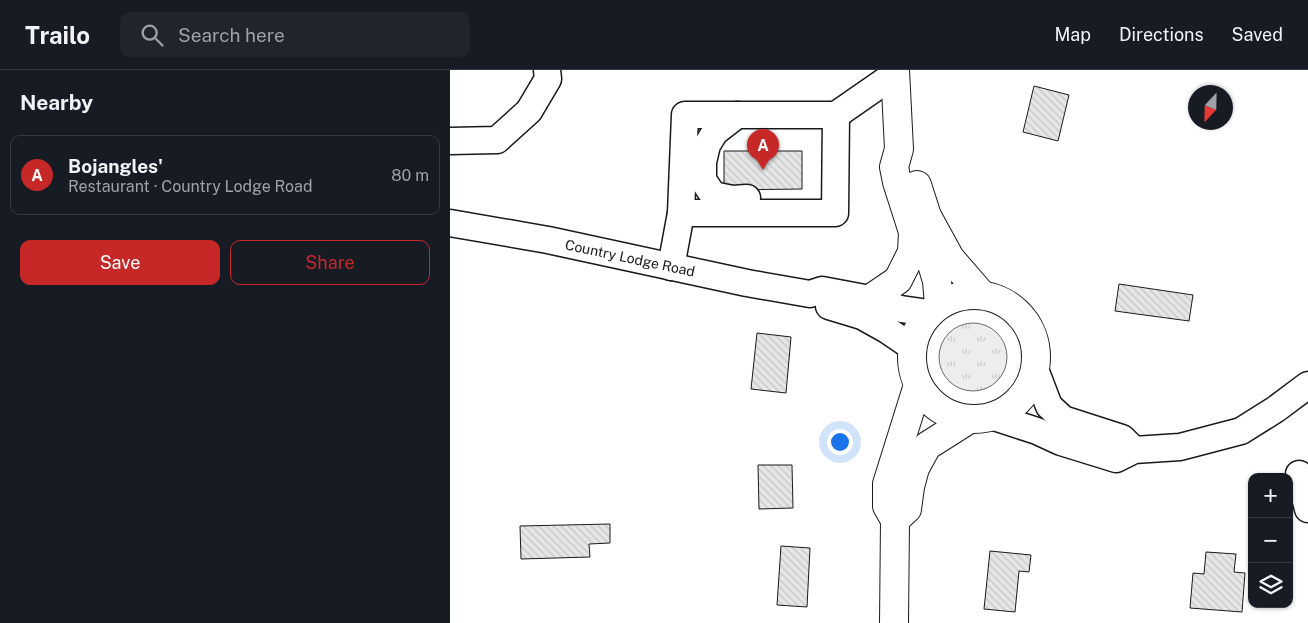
<!DOCTYPE html>
<meta charset="utf-8">
<style>
:root{--surface:#171b24;--page:#20242c;--text:#f1f3f6;--muted:#9ea1a6;--line:#363941;--accent:#c62828}
body{margin:0;font-family:"Public Sans",sans-serif;background:var(--page);color:var(--text)}
.controls{position:absolute;right:15px;bottom:15px;display:grid;overflow:hidden;border-radius:10px;box-shadow:0 1px 4px #0004}
.controls button{width:45px;height:45px;display:grid;place-items:center;padding:0;border:0;border-bottom:1px solid var(--line);background:var(--surface);color:var(--text);font:25px sans-serif}
.compass{position:absolute;left:738px;top:15px;width:45px;height:45px;border-radius:50%;background:var(--surface);box-shadow:0 1px 4px #0004;rotate:202deg}
.you{position:absolute;left:389px;top:371px;width:18px;height:18px;margin:-12px;border:4px solid #fff;border-radius:50%;background:#1a73e8;box-shadow:0 0 0 8px #1a73e833}
.badge{display:grid;place-items:center;width:32px;height:32px;border-radius:50%;background:var(--accent);color:#fff;font-size:16px;font-weight:700}
.pin{position:absolute;translate:-50% -41px;filter:drop-shadow(0 1px 2px #0008)}
.pin::after{content:'';position:absolute;top:26px;width:18px;height:15px;background:inherit;clip-path:polygon(0 0,100% 0,50% 100%)}
.list{margin:0;padding:0;list-style:none}
h2{display:flex;justify-content:space-between;align-items:center;height:65px;margin:0;padding:0 20px;font-size:21px}
h2 small{font-size:16px;font-weight:400;color:var(--muted)}
.list li{display:grid;grid-template-columns:32px 1fr auto;gap:15px;align-items:center;box-sizing:border-box;height:80px;margin:0 10px 10px;padding:0 10px;border:1px solid var(--line);border-radius:10px}
.list b{display:block;font-size:19px;white-space:nowrap}
.list p{margin:0;font-size:16px;white-space:nowrap;color:var(--muted)}
.list em{font-size:16px;font-style:normal;color:var(--muted)}
.actions{display:flex;gap:10px;padding:15px 20px}
.actions a{flex:1;padding:11px 0;border:1px solid var(--accent);border-radius:10px;text-align:center;font-size:18px;color:var(--accent)}
.actions .main{background:var(--accent);color:#fff}
.icon{flex:none;width:28px;height:28px;fill:none;stroke:currentColor;stroke-width:2;stroke-linecap:round;stroke-linejoin:round}
.map{position:relative;flex:none;width:858px;height:553px;overflow:hidden}
header{display:flex;align-items:center;gap:30px;box-sizing:border-box;height:70px;padding:0 25px;background:var(--surface);border-bottom:1px solid var(--line)}
header strong{font-size:24px}
nav{display:flex;gap:28px;margin-inline-start:auto;font-size:18px}
.search{width:350px;height:45px;background:var(--page);display:flex;align-items:center;gap:12px;box-sizing:border-box;padding:0 18px;border-radius:10px;color:var(--muted);font-size:19px}
main{display:flex}
aside{flex:1;background:var(--surface)}
.map>svg:first-child{display:block}
</style>
<header>
<strong>Trailo</strong>
<div class="search"><svg class="icon" aria-label="search" viewBox="0 0 24 24"><circle cx="10" cy="10" r="6"/><path d="M15 15l6 6"/></svg>Search here</div>
<nav><a>Map</a><a>Directions</a><a>Saved</a></nav>
</header>
<main>
<aside>
<h2>Nearby<small></small></h2>
<ul class="list">
<li><span class="badge">A</span><div><b>Bojangles'</b><p>Restaurant · Country Lodge Road</p></div><em>80 m</em></li>
</ul>
<div class="actions"><a class="main">Save</a><a>Share</a></div>
</aside>
<div class="map">
<svg width="858" height="553" viewBox="0 0 858 553">
<defs>
<pattern id="grass-tufts" width="24" height="20" patternUnits="userSpaceOnUse" patternTransform="scale(1.25)"><rect width="24" height="20" fill="#ededed"/><path d="M3 7l-1-3M5 7V3M7 7l1-3M15 17l-1-3M17 17v-4M19 17l1-3" fill="none" stroke="#cbcbcb"/></pattern>
<pattern id="building-back-hatch" width="6" height="6" patternUnits="userSpaceOnUse" patternTransform="scale(1.25)"><rect width="6" height="6" fill="#e6e6e6"/><path d="M-1 5l2 2M0 0l6 6M5-1l2 2" fill="none" stroke="#c5c5c5"/></pattern>
</defs>
<rect width="100%" height="100%" fill="#fff"/>
<circle fill="url(#grass-tufts)" stroke="#6a6a6a" cx="523" cy="287" r="34"/>
<g fill="url(#building-back-hatch)" stroke="#1a1a1a">
<polygon points="584,16 619,25 608,71 573,62"/>
<polygon points="274,81 352,81 352,119 274,120"/>
<polygon points="669,214 743,225 739,251 665,241"/>
<polygon points="307,263 341,267 336,323 301,319"/>
<polygon points="308,395 342,395 343,438 309,439"/>
<polygon points="160,454 160,473 139,474 140,487 71,489 70,456"/>
<polygon points="331,476 360,478 357,537 327,535"/>
<polygon points="540,481 581,485 579,502 569,501 565,542 534,539"/>
<polygon points="756,482 786,484 784,502 795,503 792,542 740,538 743,503 754,504"/>
</g>
<g fill="none" stroke-linecap="round" stroke-linejoin="round">
<defs>
<g id="minor">
<polyline points="287,45 265,62 257,75 253,92 253,110 263,125 282,129 297,128"/>
<polyline points="0,71 47,70 79,41 98,9 97,0"/>
<polyline points="231,143 385,143 386,45"/>
<polyline points="0,153 98,170 297,213 360,224 372,220 420,229 451,239 479,243"/>
<polyline points="221,197 231,143 235,45 386,45 445,4"/>
<polyline points="379,236 412,246 437,260 462,277"/>
<polyline points="586,302 599,336 613,349 672,368 684,380"/>
<polyline points="544,347 587,361 611,372 666,389 684,380 730,377 791,361 826,339 858,315"/>
<polyline points="849,404 858,439"/>
</g>
<g id="major">
<polyline points="445,0 449,79 444,97 447,112 463,162 481,191 487,211 489,235"/>
<polyline points="467,115 477,146 500,188 532,225"/>
<circle cx="524" cy="287" r="62"/>
<polyline points="420,229 448,210 462,182 463,162"/>
<polyline points="445,450 457,439 460,417 465,398 477,376 518,350"/>
<polyline points="444,553 445,450 437,436 437,414 468,315"/>
</g>
</defs>
<use href="#minor" stroke="#1a1a1a" stroke-width="29"/>
<use href="#major" stroke="#1a1a1a" stroke-width="30"/>
<use href="#minor" stroke="#fff" stroke-width="26"/>
<use href="#major" stroke="#fff" stroke-width="28"/>
</g>
<g text-anchor="middle" stroke-width="4" stroke-linejoin="round" paint-order="stroke">
<g font-size="14" fill="#1a1a1a" stroke="#fff">
<text transform="translate(180 188) rotate(12)" y="5">Country Lodge Road</text>
</g>
</g>
</svg>
<div class="controls">
<button>+</button>
<button>−</button>
<button><svg class="icon" aria-label="layers" viewBox="0 0 24 24"><path d="M12 4l9 5-9 5-9-5zM3 14l9 5 9-5"/></svg></button>
</div>
<svg class="compass" viewBox="-18 -18 36 36"><path d="M0-13l5 13h-10z" fill="#e53935"/><path d="M0 13l5-13h-10z" fill="#9ea1a6"/></svg>
<div class="you"></div>
<div class="pin badge" style="left:313px;top:100px">A</div>
</div>
</main>
